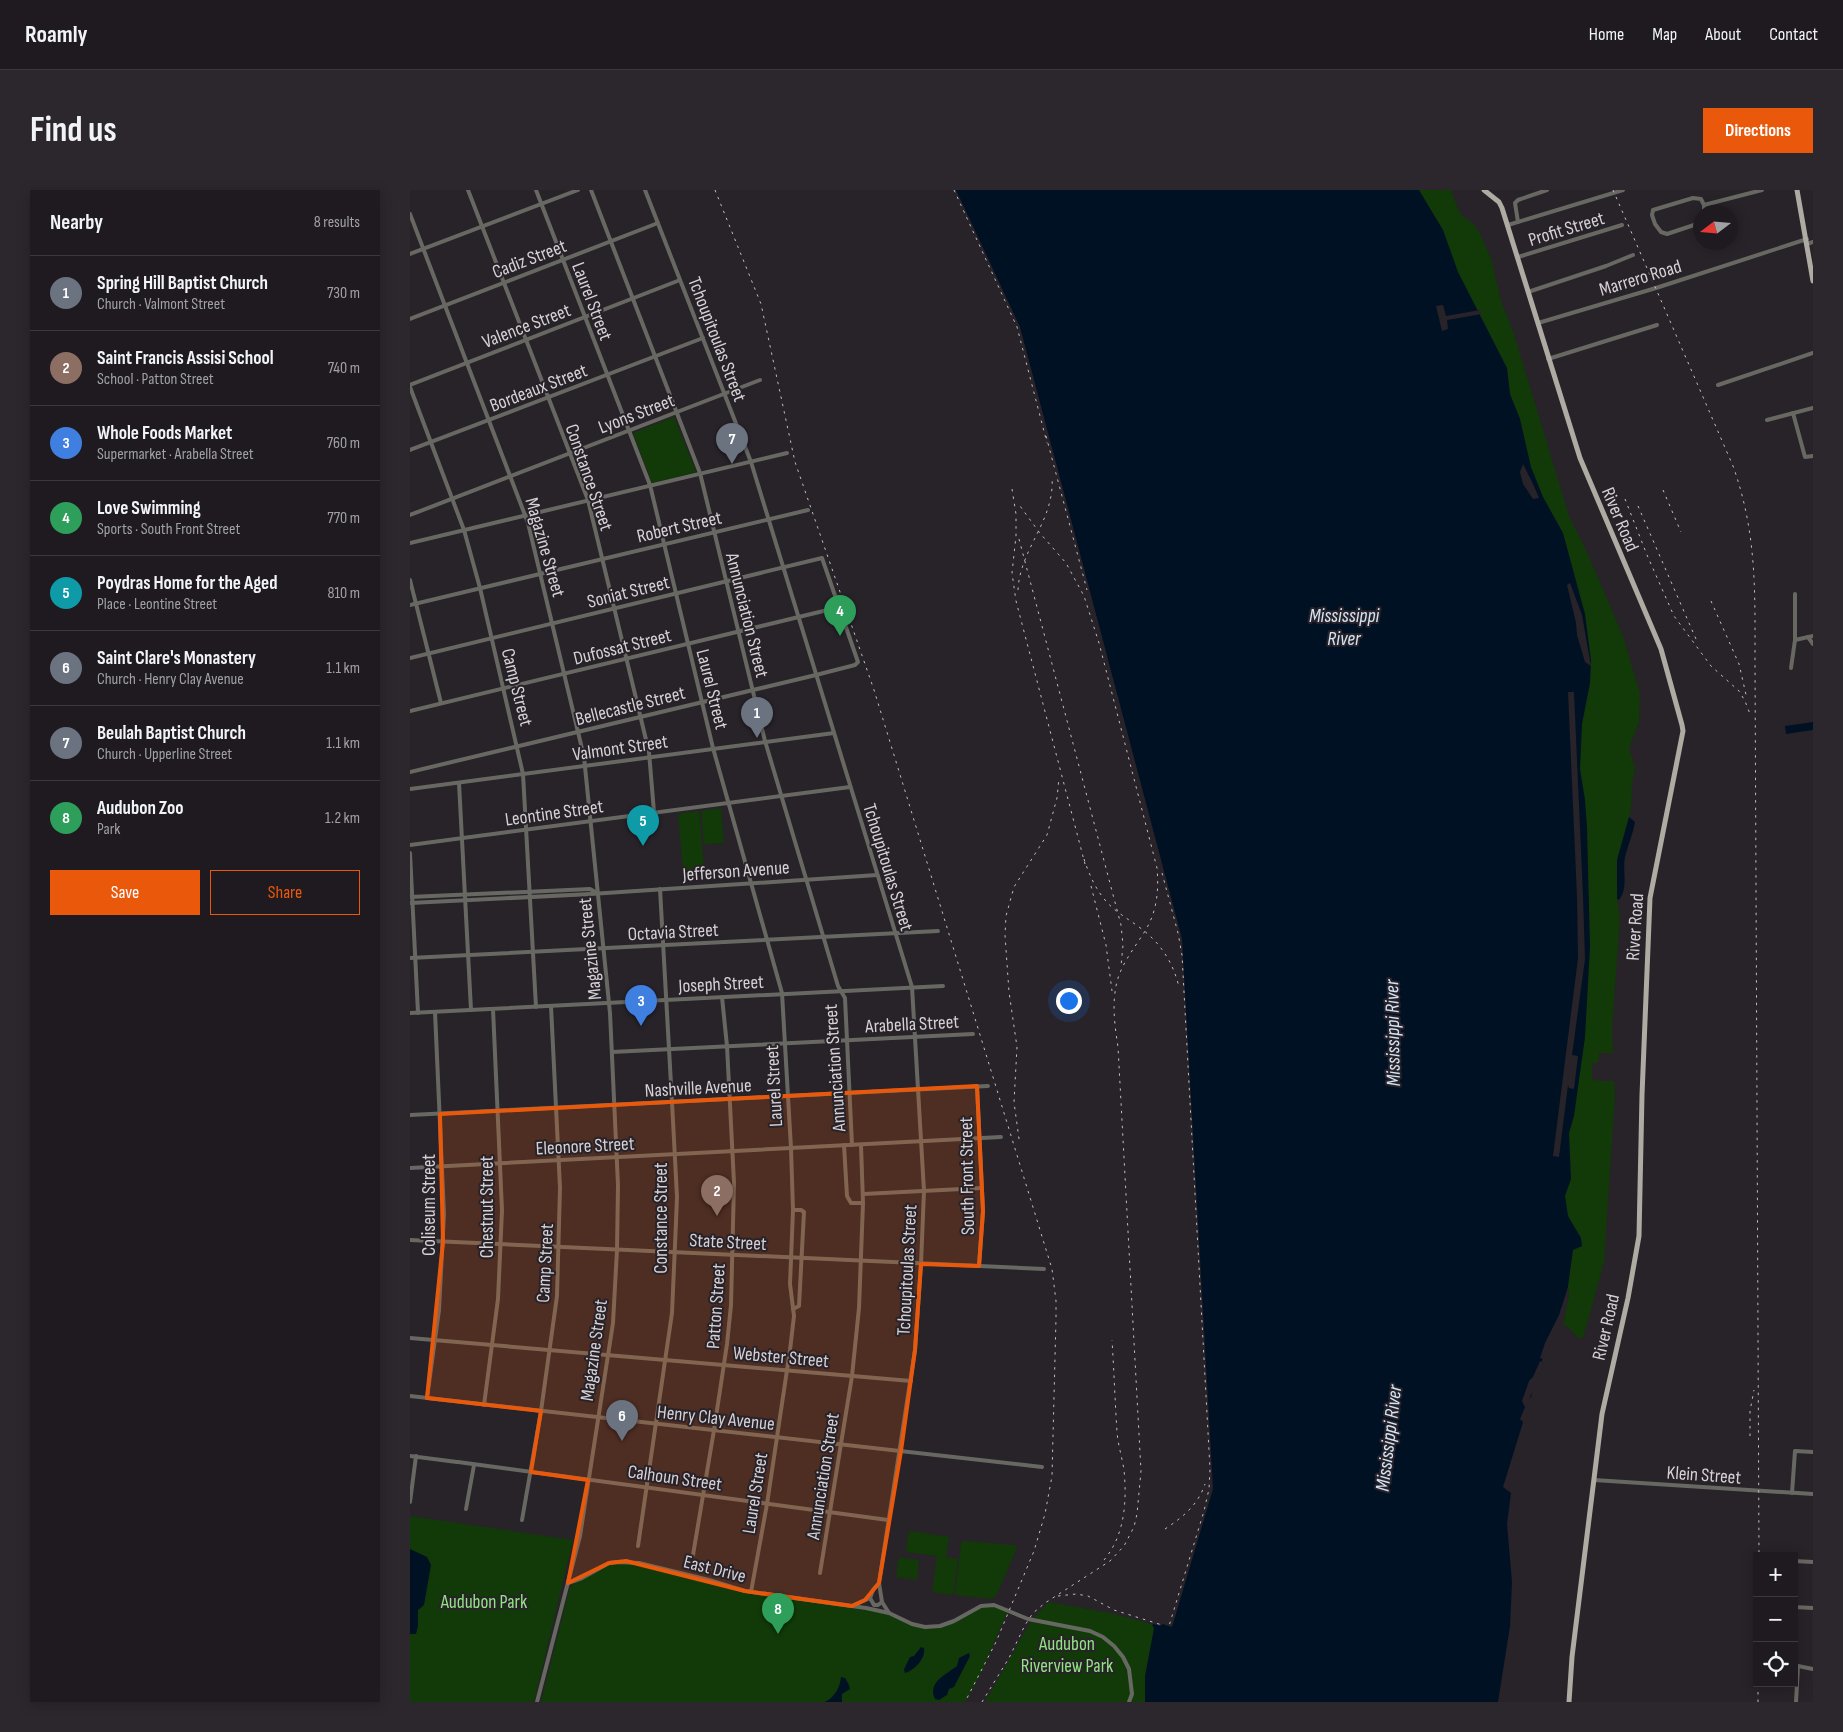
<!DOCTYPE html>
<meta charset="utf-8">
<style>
:root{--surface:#1e1a1f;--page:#2b272c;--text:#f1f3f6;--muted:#a1a1a4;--line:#3c383d;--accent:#ea580c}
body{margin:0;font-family:"Sofia Sans Condensed",sans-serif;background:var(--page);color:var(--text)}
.controls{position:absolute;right:15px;bottom:15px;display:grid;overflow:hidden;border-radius:0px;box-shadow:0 2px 12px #0003}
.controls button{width:45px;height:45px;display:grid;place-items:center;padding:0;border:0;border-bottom:1px solid var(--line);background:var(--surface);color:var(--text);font:25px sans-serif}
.compass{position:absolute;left:1283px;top:15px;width:45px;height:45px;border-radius:50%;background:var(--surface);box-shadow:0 2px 12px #0003;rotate:254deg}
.you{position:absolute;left:658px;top:810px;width:18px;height:18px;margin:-12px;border:4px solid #fff;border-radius:50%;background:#1a73e8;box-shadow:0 0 0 8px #1a73e833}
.badge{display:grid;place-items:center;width:32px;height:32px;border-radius:50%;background:var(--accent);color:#fff;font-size:16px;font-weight:700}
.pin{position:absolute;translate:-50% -41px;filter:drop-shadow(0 1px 2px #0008)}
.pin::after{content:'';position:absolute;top:26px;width:18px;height:15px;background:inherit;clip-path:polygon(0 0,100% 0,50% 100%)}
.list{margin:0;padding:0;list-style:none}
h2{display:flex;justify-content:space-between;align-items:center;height:65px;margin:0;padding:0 20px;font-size:21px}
h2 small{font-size:16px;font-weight:400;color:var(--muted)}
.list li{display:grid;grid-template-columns:32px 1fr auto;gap:15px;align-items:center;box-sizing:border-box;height:75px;padding:0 20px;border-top:1px solid var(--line)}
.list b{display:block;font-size:19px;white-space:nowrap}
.list p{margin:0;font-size:16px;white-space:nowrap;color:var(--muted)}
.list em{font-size:16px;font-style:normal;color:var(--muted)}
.actions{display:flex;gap:10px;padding:15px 20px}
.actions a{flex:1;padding:11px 0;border:1px solid var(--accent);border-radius:0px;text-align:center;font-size:18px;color:var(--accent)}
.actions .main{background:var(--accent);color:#fff}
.icon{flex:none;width:28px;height:28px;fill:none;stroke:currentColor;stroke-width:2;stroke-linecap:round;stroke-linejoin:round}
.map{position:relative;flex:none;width:1403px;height:1512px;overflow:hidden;border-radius:0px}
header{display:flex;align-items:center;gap:30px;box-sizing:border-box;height:70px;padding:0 25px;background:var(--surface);border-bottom:1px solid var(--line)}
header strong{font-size:24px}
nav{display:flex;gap:28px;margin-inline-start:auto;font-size:18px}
.intro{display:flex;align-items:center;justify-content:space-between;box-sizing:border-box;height:120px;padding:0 30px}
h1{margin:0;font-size:35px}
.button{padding:12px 22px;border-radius:0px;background:var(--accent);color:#fff;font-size:18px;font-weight:700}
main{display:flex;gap:30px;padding:0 30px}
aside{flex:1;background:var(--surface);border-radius:0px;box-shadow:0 2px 12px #0003}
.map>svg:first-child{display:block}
</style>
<header>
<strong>Roamly</strong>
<nav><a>Home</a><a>Map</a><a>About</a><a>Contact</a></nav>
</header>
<div class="intro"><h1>Find us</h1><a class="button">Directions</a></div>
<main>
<aside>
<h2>Nearby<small>8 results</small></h2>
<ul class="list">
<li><span class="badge" style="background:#6b7280">1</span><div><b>Spring Hill Baptist Church</b><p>Church · Valmont Street</p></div><em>730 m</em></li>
<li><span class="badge" style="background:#8d6e63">2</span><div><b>Saint Francis Assisi School</b><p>School · Patton Street</p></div><em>740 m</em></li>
<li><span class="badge" style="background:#3f7fe0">3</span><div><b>Whole Foods Market</b><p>Supermarket · Arabella Street</p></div><em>760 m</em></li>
<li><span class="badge" style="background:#2e9e5b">4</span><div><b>Love Swimming</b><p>Sports · South Front Street</p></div><em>770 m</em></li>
<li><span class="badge" style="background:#0f9aa8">5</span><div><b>Poydras Home for the Aged</b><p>Place · Leontine Street</p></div><em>810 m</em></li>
<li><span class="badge" style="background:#6b7280">6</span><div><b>Saint Clare's Monastery</b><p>Church · Henry Clay Avenue</p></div><em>1.1 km</em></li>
<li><span class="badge" style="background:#6b7280">7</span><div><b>Beulah Baptist Church</b><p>Church · Upperline Street</p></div><em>1.1 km</em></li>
<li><span class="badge" style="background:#2e9e5b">8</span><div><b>Audubon Zoo</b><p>Park</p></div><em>1.2 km</em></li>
</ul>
<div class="actions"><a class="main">Save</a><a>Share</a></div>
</aside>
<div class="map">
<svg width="1403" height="1512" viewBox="0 0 1403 1512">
<rect width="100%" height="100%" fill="#282229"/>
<g fill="#113a08">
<polygon points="1004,0 1041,0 1049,21 1053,27 1063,33 1069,42 1081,68 1091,111 1104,144 1159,326 1176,360 1213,446 1230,504 1229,532 1219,558 1225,578 1222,594 1221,620 1207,670 1207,709 1210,728 1202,838 1203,863 1189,863 1188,873 1182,873 1182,889 1189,891 1204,891 1205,904 1194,1072 1173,1148 1168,1148 1158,1137 1153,1135 1159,1105"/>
<polygon points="264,227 286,282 242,293 223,243"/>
<polygon points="311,618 314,653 294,654 291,621"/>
<polygon points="289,621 295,689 274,689 268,624"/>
<polygon points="0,1326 163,1350 124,1512 0,1512"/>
<polygon points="499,1341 539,1347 536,1367 548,1369 543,1405 522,1402 527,1366 496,1362"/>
<polygon points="553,1351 605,1355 607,1358 586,1406 581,1409 546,1405 545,1403 551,1353"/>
<polygon points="489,1367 509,1370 507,1390 486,1387"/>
<polygon points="199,1373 229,1373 341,1402 479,1423 502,1434 515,1437 530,1436 571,1416 584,1415 598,1421 571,1483 555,1512 131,1512 160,1397 166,1391"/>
<polygon points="639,1412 705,1424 748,1436 751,1512 575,1512 620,1433 629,1422"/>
</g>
<g fill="#001124">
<polygon points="546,0 1009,0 1033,40 1048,82 1097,178 1100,204 1110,229 1121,277 1133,307 1153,343 1175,424 1181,471 1180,493 1172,534 1170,579 1175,610 1177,637 1180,757 1175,847 1164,926 1159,943 1161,989 1155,1006 1158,1026 1171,1048 1172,1056 1163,1060 1155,1118 1139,1148 1093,1297 1101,1303 1097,1334 1102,1392 1100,1436 1088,1512 735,1512 735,1486 744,1438 742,1435 744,1434 750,1436 753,1434 762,1437 803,1299 772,749 610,137"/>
<polygon points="1403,532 1403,540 1376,544 1375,536"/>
<path d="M 1219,627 L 1225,632 C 1223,644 1218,655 1215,667 C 1212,682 1219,697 1209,710 L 1207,709 L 1207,670 Z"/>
<polygon points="0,1359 17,1367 21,1375 14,1415 8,1420 8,1436 6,1444 0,1444"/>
<path d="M 511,1457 L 514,1458 C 516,1468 505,1480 495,1483 L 494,1479 L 500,1467 L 504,1466 Z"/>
<path d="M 559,1463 L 560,1466 L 544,1497 L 539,1499 L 537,1505 L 529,1510 L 525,1509 C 517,1492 537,1484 547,1476 L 549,1468 Z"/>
<path d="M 431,1487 L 435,1488 L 439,1495 L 440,1499 L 432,1504 L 432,1512 L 415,1512 C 425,1507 430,1497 431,1487 Z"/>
</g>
<g fill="#282229">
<polygon points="1033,115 1036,126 1070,120 1072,124 1037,130 1038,139 1032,141 1026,116"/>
<polygon points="1113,274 1123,294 1129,308 1123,309 1113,294 1110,282"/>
<polygon points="1160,393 1172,425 1181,476 1175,472 1167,445 1166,433 1157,395"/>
<polygon points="1158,502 1164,502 1173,706 1175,769 1162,865 1168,866 1164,899 1159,898 1158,895 1149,967 1143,966 1168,768 1167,707"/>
<polygon points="1158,1097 1159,1105 1155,1126 1141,1149 1135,1170 1130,1168 1135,1153 1149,1125"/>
<polygon points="1130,1171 1134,1173 1127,1196 1120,1206 1122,1213 1114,1233 1110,1229 1115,1217 1112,1211 1119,1191 1123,1187"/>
</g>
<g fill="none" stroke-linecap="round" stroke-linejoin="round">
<g stroke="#686863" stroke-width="4">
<polyline points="58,0 178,310 239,562 244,622"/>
<polyline points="126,0 240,295 303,558 372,803 381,958 383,1020 380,1094 384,1126 380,1160 357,1314 341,1402"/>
<polyline points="181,0 290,283 355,551 428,796 435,808 442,955"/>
<polyline points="235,0 341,272 502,797 514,1001 511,1074 505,1160 469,1393 472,1412 479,1423"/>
<polyline points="1294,15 1352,0"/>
<polyline points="0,24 118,333 174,567 200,823 208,995 207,1060 203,1133 170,1346 127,1512"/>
<polyline points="1108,32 1105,13 1108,10 1137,0"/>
<polyline points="1290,33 1257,44 1251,42 1245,34 1242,25 1243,20 1283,8 1291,9 1294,15 1294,22"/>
<polyline points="1098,35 1213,0"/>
<polyline points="1397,54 1403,52"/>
<polyline points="0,64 168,0"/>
<polyline points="1108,67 1212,35"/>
<polyline points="1118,102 1196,76 1223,65"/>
<polyline points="0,129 248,33"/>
<polyline points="1128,133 1246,98 1397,49"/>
<polyline points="1138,169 1247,135"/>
<polyline points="0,195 270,90"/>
<polyline points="1308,195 1403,163"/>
<polyline points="0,197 54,340 70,398 113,584 126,817"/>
<polyline points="1383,223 1395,267 1403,266"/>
<polyline points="1357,230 1403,218"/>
<polyline points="0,260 293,148"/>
<polyline points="0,325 350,190"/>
<polyline points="0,353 377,263"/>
<polyline points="0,390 31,513"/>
<polyline points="0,415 398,320"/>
<polyline points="1398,447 1403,454"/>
<polyline points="1385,450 1403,446"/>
<polyline points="0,468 412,368 448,472 445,475 406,485 0,582"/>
<polyline points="1381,478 1385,450 1385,404"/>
<polyline points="0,521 430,417"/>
<polyline points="49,593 61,820"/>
<polyline points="0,599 424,543"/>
<polyline points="0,655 440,597"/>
<polyline points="0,663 8,823"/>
<polyline points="0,707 180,699 187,703"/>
<polyline points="0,713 181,704 467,685"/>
<polyline points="0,768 528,741"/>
<polyline points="0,823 533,796"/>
<polyline points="202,862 563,844"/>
<polyline points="567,896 573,1021 569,1076"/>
<polyline points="0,925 578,896"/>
<polyline points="451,955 453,1013"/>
<polyline points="0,978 591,947"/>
<polyline points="453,1004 572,998"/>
<polyline points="383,1020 391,1020 394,1022 389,1116 383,1119"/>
<polyline points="0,1050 634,1079"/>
<polyline points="0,1148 501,1191"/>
<polyline points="0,1206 632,1277"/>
<polyline points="17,1208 29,1120 34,1024 25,822"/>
<polyline points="74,1215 88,1109 92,1020 83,819"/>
<polyline points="0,1266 47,1272"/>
<polyline points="48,1272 478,1330"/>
<polyline points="1184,1290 1403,1304"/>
<polyline points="1382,1303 1385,1261 1403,1262"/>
<polyline points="0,1312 6,1266"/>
<polyline points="56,1319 64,1275"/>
<polyline points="112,1330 131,1221 147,1106 150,998 141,816"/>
<polyline points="228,1356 262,1123 266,1032 267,1007 262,912 250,699"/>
<polyline points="283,1365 304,1240 317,1154 321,1115 324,993 317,856 312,807"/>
<polyline points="1384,1371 1403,1372"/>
<polyline points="410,1383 442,1186 449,1118 453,1013 441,1013 437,1006 434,955"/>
<polyline points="158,1393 172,1388 199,1373 208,1372 229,1373 299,1390 335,1401 456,1418 479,1423 502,1434 515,1437 530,1436 544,1431 571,1416 584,1415 618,1429 680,1441 693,1447 704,1456 713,1467 719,1479 722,1504 719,1512"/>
<polyline points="460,1408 464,1415 468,1415 472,1412"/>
<polyline points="444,1415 460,1408 463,1400 469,1393"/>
<polyline points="1384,1417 1403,1418"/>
<polyline points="1386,1512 1388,1476 1403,1479"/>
</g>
<g stroke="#adaba2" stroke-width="5">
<polyline points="1074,0 1089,12 1092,18 1170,268 1251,459 1272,535 1273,541 1240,708 1232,905 1229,1046 1218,1108 1192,1224 1162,1467 1159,1512"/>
<polyline points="1387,0 1403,91"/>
</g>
<g stroke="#c2bdc2" stroke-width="1" stroke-dasharray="2.5 5" stroke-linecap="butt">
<polyline points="305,0 351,114 385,272 464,500 642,1079 646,1111 646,1128 642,1286 635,1324 624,1361 586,1452 555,1512"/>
<polyline points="544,0 607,137 637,253"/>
<path d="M 1203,0 L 1323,276 C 1347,343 1345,402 1345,471 L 1349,1366"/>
<polyline points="636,246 677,400"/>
<polyline points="602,299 606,324 606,346 602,383 606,411 675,674"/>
<polyline points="1253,300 1271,342"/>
<polyline points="1215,309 1237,365 1264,426 1301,476 1329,501 1335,511 1340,524"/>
<polyline points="1228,316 1286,449"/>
<polyline points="609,349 711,735 713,755 711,776"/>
<path d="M 608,400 C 610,358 645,331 642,287"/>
<polyline points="1301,411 1329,474 1337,509"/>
<path d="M 674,669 C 679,684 685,698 695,710 C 705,722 717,728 729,737 C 750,752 763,772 769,797"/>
<polyline points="752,683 768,743 772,765 800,1279 799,1299 794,1321 759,1436"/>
<polyline points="681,696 696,755 702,801"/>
<polyline points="609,949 604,912 607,857 599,802 595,745 596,726 604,697 637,645 647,608 649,588"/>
<polyline points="1340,1246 1340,1221 1344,1200"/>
<path d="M 755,1339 C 773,1327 788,1315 795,1294"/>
<path d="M 694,1370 C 715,1345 717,1311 714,1280 C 712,1267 708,1255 707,1242 C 705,1211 704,1181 702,1150"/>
<polyline points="648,1406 666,1404 678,1406 704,1420 752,1435"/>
<path d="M 572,1512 L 599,1468 L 615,1435 L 623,1423 L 635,1413 L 700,1371 L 714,1356 L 724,1337 L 727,1324 L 731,1281 L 708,857 C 705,837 702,817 706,796 C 710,775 724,759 735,741 C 747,722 749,700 747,678 L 689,453 L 674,406 L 656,373 L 629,342 L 610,316"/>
<polyline points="1348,1512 1348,1493"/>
</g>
</g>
<path fill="#e8590c" fill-opacity="0.2" stroke="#e8590c" stroke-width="4" stroke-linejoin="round" d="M 567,896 L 573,1021 L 569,1076 L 511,1074 L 505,1160 L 491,1261 L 469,1393 L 455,1410 L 442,1416 L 335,1401 L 216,1371 L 199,1373 L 158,1393 L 178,1290 L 121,1282 L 131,1221 L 17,1208 L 33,1052 L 30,924 Z"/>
<g text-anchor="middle" stroke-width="4" stroke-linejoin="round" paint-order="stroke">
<g font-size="19" fill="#d5d1d5" stroke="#282229">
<text transform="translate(1156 38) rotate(-17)" y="7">Profit Street</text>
<text transform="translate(119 68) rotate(-21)" y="7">Cadiz Street</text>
<text transform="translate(1230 87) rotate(-17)" y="7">Marrero Road</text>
<text transform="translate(183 111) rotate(69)" y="7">Laurel Street</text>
<text transform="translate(116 135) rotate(-21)" y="7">Valence Street</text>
<text transform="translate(308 149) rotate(69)" y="7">Tchoupitoulas Street</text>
<text transform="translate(128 197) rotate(-21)" y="7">Bordeaux Street</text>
<text transform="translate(226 223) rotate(-21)" y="7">Lyons Street</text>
<text transform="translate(180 287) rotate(71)" y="7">Constance Street</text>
<text transform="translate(1211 329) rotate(67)" y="7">River Road</text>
<text transform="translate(269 336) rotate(-13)" y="7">Robert Street</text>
<text transform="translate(136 357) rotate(74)" y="7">Magazine Street</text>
<text transform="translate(218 401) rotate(-14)" y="7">Soniat Street</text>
<text transform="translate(338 425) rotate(76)" y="7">Annunciation Street</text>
<text transform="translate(212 456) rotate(-14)" y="7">Dufossat Street</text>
<text transform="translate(108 497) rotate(76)" y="7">Camp Street</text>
<text transform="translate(303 499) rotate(76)" y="7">Laurel Street</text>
<text transform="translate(220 515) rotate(-14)" y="7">Bellecastle Street</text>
<text transform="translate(210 557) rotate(-8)" y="7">Valmont Street</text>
<text transform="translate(144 622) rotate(-8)" y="7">Leontine Street</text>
<text transform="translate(479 677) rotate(73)" y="7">Tchoupitoulas Street</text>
<text transform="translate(326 680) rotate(-4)" y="7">Jefferson Avenue</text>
<text transform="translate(1224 737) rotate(-86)" y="7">River Road</text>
<text transform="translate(263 741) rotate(-3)" y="7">Octavia Street</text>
<text transform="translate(179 759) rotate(-96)" y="7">Magazine Street</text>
<text transform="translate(311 793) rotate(-3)" y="7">Joseph Street</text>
<text transform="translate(502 833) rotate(-3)" y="7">Arabella Street</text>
<text transform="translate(424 878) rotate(-94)" y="7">Annunciation Street</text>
<text transform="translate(363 896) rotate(-93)" y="7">Laurel Street</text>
<text transform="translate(288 897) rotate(-3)" y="7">Nashville Avenue</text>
<text transform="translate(175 955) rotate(-3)" y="7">Eleonore Street</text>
<text transform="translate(556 986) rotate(-91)" y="7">South Front Street</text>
<text transform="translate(18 1015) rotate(-90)" y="7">Coliseum Street</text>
<text transform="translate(76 1017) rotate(-90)" y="7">Chestnut Street</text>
<text transform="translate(250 1028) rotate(-90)" y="7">Constance Street</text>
<text transform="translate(318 1051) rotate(3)" y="7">State Street</text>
<text transform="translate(134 1073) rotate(-87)" y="7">Camp Street</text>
<text transform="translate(496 1080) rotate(-87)" y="7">Tchoupitoulas Street</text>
<text transform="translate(305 1116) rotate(-86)" y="7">Patton Street</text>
<text transform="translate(1195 1137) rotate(-77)" y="7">River Road</text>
<text transform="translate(183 1160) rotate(-82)" y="7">Magazine Street</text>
<text transform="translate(371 1166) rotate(5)" y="7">Webster Street</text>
<text transform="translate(306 1227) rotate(6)" y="7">Henry Clay Avenue</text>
<text transform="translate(1294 1284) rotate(4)" y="7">Klein Street</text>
<text transform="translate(412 1286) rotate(-81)" y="7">Annunciation Street</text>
<text transform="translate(265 1287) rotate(8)" y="7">Calhoun Street</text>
<text transform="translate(344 1303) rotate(-81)" y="7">Laurel Street</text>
<text transform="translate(305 1378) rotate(14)" y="7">East Drive</text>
</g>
<g font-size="19" fill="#91e582" stroke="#282229">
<text x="74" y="1418">Audubon Park</text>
<text x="657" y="1460">Audubon<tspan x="657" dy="22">Riverview Park</tspan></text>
</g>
<g font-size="20" font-style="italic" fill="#d2e5f6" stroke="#282229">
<text x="934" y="432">Mississippi<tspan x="934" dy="23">River</tspan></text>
<text transform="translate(982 843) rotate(-91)" y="7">Mississippi River</text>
<text transform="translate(978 1248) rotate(-83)" y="7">Mississippi River</text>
</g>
</g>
</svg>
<div class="controls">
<button>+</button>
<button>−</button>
<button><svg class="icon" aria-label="locate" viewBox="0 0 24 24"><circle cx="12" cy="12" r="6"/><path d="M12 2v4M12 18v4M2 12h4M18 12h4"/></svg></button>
</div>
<svg class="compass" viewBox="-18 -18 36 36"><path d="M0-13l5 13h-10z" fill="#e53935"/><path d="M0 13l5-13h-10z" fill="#a1a1a4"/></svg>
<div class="you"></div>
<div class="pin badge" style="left:347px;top:548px;background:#6b7280">1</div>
<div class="pin badge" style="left:307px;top:1026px;background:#8d6e63">2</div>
<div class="pin badge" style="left:231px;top:836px;background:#3f7fe0">3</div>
<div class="pin badge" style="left:430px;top:446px;background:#2e9e5b">4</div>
<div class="pin badge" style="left:233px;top:656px;background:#0f9aa8">5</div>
<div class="pin badge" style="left:212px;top:1251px;background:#6b7280">6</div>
<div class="pin badge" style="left:322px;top:274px;background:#6b7280">7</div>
<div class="pin badge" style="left:368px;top:1444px;background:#2e9e5b">8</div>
</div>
</main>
